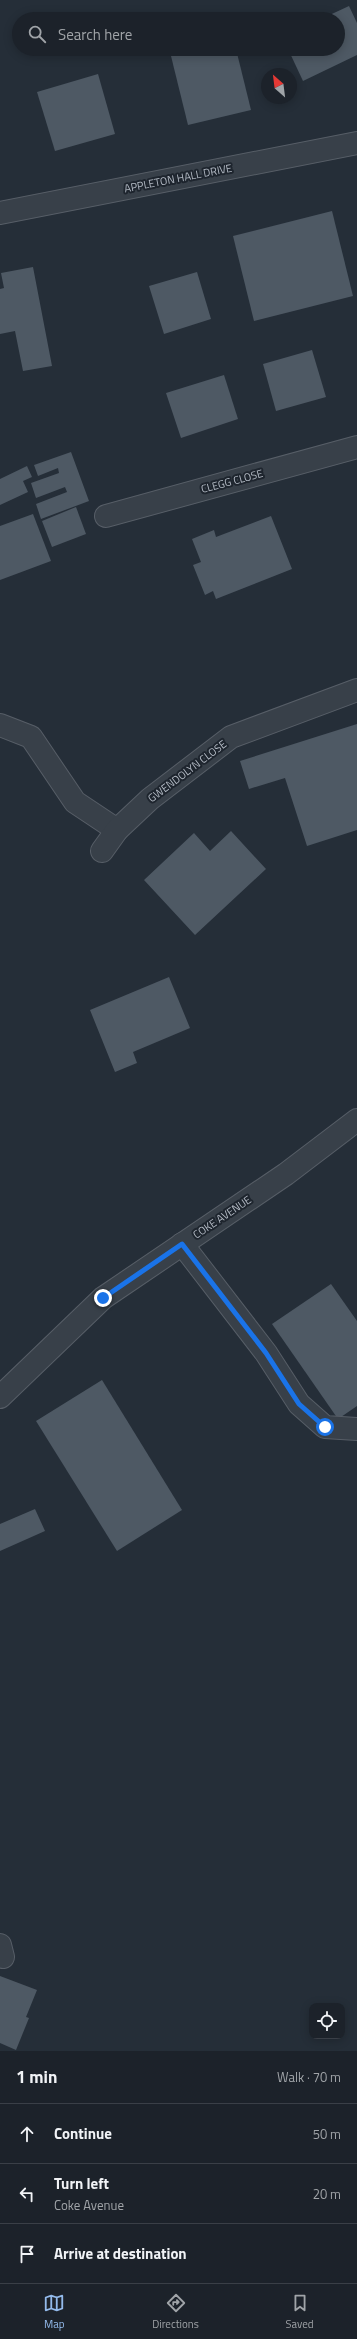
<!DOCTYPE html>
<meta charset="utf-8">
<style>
:root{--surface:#1c222a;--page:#292f36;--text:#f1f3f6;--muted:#a0a4a8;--line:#3a3f47;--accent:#93baeb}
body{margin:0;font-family:"Titillium Web",sans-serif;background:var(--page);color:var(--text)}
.controls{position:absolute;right:12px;bottom:12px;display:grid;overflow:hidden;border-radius:8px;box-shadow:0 2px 10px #0003}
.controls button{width:36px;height:36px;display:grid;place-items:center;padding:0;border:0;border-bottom:1px solid var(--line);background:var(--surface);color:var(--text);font:20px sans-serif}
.compass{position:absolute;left:261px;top:68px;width:36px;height:36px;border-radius:50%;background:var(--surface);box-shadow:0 2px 10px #0003;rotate:332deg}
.stop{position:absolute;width:12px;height:12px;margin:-9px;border:3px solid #1a73e8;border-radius:50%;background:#fff}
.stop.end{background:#1a73e8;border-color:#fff;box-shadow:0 1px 4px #0008}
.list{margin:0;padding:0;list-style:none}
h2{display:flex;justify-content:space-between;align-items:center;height:52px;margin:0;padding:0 16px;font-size:17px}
h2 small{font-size:13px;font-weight:400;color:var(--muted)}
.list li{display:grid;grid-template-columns:26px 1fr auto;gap:12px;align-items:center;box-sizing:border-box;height:60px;padding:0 16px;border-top:1px solid var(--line)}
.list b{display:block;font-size:15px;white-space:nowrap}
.list p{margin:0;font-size:13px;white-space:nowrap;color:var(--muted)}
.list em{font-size:13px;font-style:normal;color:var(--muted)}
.icon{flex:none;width:22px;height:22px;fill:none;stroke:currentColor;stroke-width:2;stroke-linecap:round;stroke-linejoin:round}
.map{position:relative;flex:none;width:357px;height:2051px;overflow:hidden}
.search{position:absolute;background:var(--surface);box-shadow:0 2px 10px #0003;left:12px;right:12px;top:12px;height:44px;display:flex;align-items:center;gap:10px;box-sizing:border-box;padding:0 14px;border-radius:22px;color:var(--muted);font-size:15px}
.sheet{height:232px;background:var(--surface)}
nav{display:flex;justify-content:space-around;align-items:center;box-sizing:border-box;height:56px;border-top:1px solid var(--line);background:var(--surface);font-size:11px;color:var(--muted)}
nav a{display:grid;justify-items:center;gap:2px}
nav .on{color:var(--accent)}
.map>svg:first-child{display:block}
</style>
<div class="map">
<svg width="357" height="2051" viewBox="0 0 357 2051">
<rect width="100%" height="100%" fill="#252e38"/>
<g fill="#4e5964">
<polygon points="349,6 357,23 357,55 303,81 288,49 338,49 338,19 321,19"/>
<polygon points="199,49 236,49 251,110 188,125 171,56"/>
<polygon points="98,74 115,134 55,151 37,92"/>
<polygon points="332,211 353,296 254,321 233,236"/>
<polygon points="33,267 52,366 23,371 15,331 0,334 0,289 4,288 1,273"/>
<polygon points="197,272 211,319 164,334 149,286"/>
<polygon points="312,350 326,397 276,411 263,364"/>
<polygon points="224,375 238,419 181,438 166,393"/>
<polygon points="71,452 89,501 41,519 36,504 67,492 65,487 36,498 31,483 59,473 58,468 38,476 34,465"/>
<polygon points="27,466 32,477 23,481 28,492 0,505 0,479"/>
<polygon points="76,507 86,534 52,547 42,521"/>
<polygon points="33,514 51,561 0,580 0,526"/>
<polygon points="271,516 292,569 216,599 213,591 205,595 193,565 201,562 192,539 214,530 216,537"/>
<polygon points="357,724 357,830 307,846 285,778 249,789 240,761"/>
<polygon points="231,831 266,869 195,935 144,880 194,833 210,851"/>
<polygon points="169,977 190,1028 133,1052 137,1063 115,1072 90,1010"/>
<polygon points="331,1284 357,1321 357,1406 338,1419 272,1324"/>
<polygon points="102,1380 182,1510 117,1551 36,1421"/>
<polygon points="35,1509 45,1531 0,1551 0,1524"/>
<polygon points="0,1976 37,1990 26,2017 29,2018 16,2050 0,2043"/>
</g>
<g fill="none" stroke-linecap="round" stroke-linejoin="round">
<defs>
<g id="minor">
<polyline points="0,213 357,143"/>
<polyline points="106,516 357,447"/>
<polyline points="0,725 31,737 75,802 117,830"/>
<polyline points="102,851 117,830 150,799 231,737 357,690"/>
<polyline points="182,1244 266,1353 299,1404 325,1427 357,1429"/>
<polyline points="0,1945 3,1957"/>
</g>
<polyline id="tertiary" points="0,1397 103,1298 286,1174 357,1120"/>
</defs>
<use href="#minor" stroke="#575e67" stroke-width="24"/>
<use href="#tertiary" stroke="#575e67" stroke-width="24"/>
<use href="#minor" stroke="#384049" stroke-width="22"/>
<use href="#tertiary" stroke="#384049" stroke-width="22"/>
</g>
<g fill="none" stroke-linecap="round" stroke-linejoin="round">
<polyline stroke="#1a73e8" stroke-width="5" points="103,1298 182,1244 266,1353 299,1404 325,1427"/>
</g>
<g text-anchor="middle" stroke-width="4" stroke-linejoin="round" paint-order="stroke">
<g font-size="11" fill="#b4bbc5" stroke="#1e252e">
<text transform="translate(178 178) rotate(-11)" y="4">APPLETON HALL DRIVE</text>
<text transform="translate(232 481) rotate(-15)" y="4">CLEGG CLOSE</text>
<text transform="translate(187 771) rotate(-37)" y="4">GWENDOLYN CLOSE</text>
<text transform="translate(222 1217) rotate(-34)" y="4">COKE AVENUE</text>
</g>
</g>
</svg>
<div class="controls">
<button><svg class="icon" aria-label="locate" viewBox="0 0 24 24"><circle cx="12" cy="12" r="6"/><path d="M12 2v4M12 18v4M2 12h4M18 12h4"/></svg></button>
</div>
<svg class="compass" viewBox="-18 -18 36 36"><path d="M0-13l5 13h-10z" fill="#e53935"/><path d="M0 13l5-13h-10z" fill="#a0a4a8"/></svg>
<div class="stop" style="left:325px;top:1427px"></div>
<div class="stop end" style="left:103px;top:1298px"></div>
<div class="search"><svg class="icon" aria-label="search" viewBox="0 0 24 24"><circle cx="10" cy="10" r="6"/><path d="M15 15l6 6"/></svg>Search here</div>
</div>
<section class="sheet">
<h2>1 min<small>Walk · 70 m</small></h2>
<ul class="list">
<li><svg class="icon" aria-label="ahead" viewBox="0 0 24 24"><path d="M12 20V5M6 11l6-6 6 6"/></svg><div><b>Continue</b></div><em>50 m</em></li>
<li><svg class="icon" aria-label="left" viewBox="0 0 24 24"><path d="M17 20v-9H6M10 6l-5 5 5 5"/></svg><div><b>Turn left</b><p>Coke Avenue</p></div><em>20 m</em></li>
<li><svg class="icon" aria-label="arrive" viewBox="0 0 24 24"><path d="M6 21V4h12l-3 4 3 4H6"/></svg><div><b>Arrive at destination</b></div></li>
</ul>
</section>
<nav>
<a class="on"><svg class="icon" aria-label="map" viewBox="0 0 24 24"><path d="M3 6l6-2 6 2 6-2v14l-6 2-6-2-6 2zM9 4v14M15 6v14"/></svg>Map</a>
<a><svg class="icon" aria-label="directions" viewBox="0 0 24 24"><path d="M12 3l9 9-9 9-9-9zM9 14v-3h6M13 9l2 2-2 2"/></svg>Directions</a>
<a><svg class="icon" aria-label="saved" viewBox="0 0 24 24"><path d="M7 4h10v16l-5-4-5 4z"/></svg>Saved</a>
</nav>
